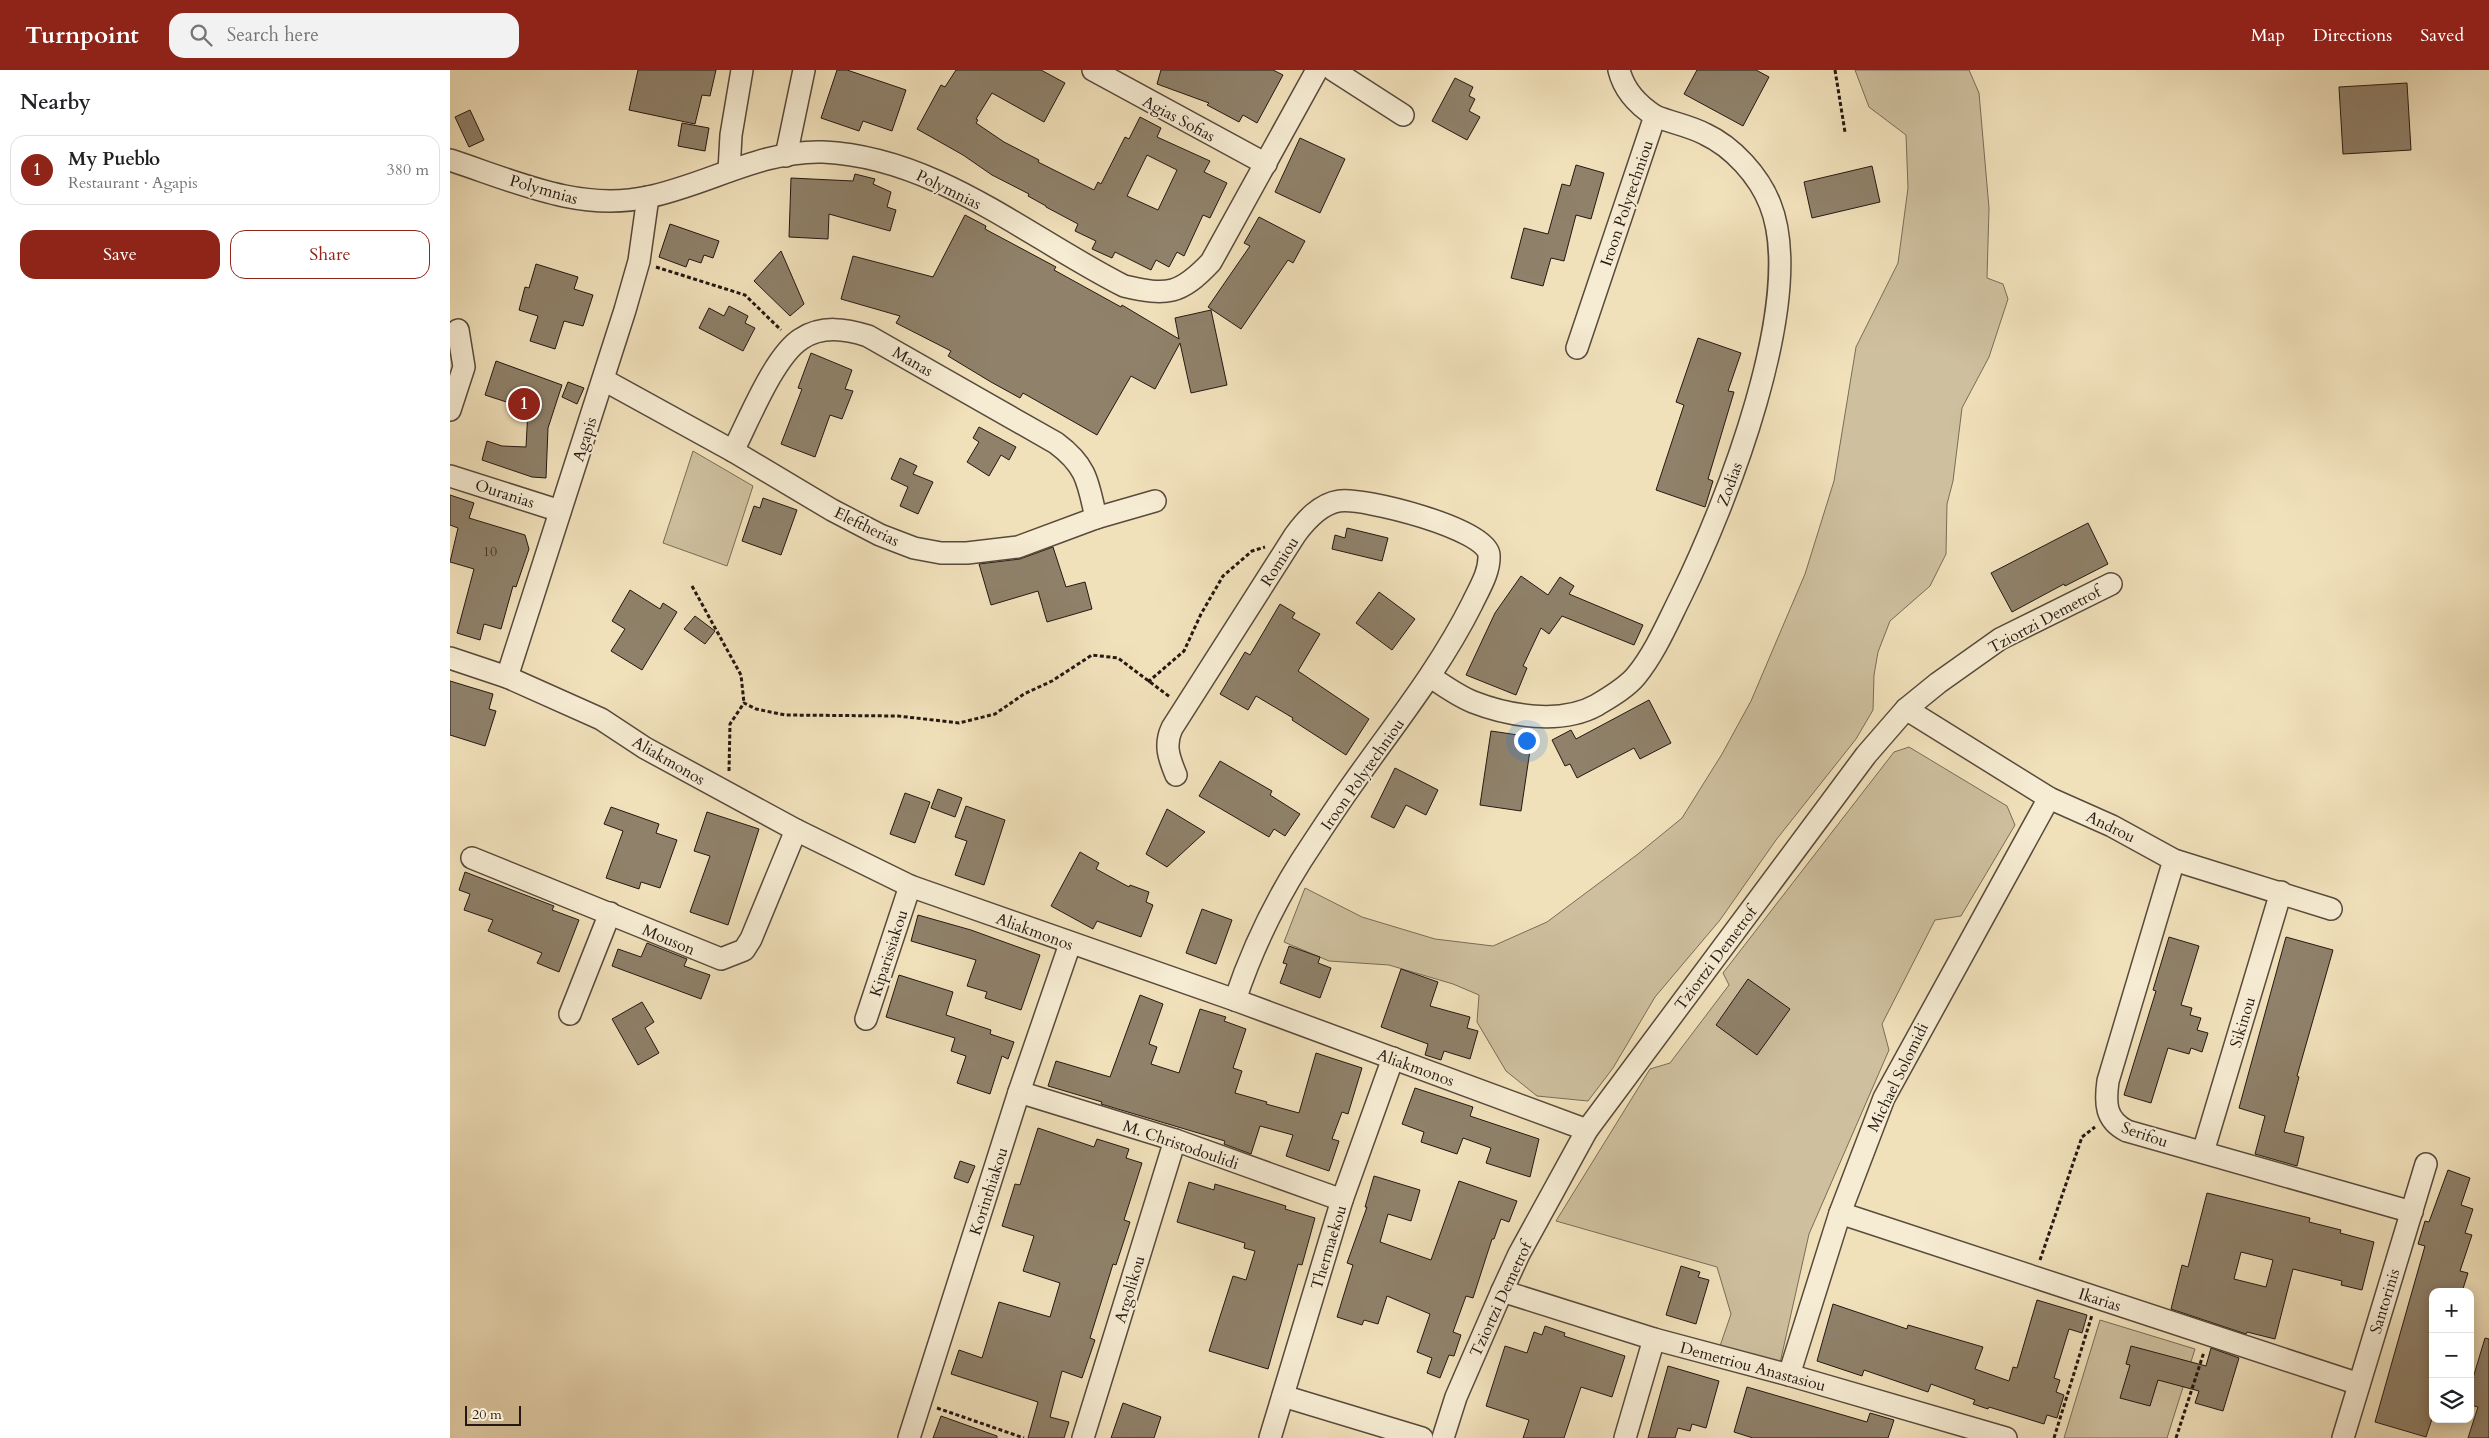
<!DOCTYPE html>
<meta charset="utf-8">
<style>
:root{--surface:#fff;--page:#f2f2f2;--text:#202124;--muted:#757577;--line:#e0e0e0;--accent:#8f2418}
body{margin:0;font-family:Cardo,serif;background:var(--page);color:var(--text)}
.controls{position:absolute;right:15px;bottom:15px;display:grid;overflow:hidden;border-radius:10px;box-shadow:0 2px 12px #0003}
.controls button{width:45px;height:45px;display:grid;place-items:center;padding:0;border:0;border-bottom:1px solid var(--line);background:var(--surface);color:var(--text);font:25px sans-serif}
.scale{position:absolute;left:15px;bottom:12px;width:56px;box-sizing:border-box;padding-left:5px;border:2px solid #251812;border-top:0;font-size:14px;line-height:18px;white-space:nowrap;color:#251812;-webkit-text-stroke:4px #f6ecd3;paint-order:stroke}
.you{position:absolute;left:1076px;top:670px;width:18px;height:18px;margin:-12px;border:4px solid #fff;border-radius:50%;background:#1a73e8;box-shadow:0 0 0 8px #1a73e833}
.badge{display:grid;place-items:center;width:32px;height:32px;border-radius:50%;background:var(--accent);color:#fff;font-size:16px;font-weight:700}
.pin{position:absolute;translate:-50% -50%;border:2px solid #fff;box-shadow:0 1px 5px #0006}
.list{margin:0;padding:0;list-style:none}
h2{display:flex;justify-content:space-between;align-items:center;height:65px;margin:0;padding:0 20px;font-size:21px}
h2 small{font-size:16px;font-weight:400;color:var(--muted)}
.list li{display:grid;grid-template-columns:32px 1fr auto;gap:15px;align-items:center;box-sizing:border-box;height:70px;margin:0 10px 10px;padding:0 10px;border:1px solid var(--line);border-radius:15px}
.list b{display:block;font-size:19px;white-space:nowrap}
.list p{margin:0;font-size:16px;white-space:nowrap;color:var(--muted)}
.list em{font-size:16px;font-style:normal;color:var(--muted)}
.actions{display:flex;gap:10px;padding:15px 20px}
.actions a{flex:1;padding:11px 0;border:1px solid var(--accent);border-radius:15px;text-align:center;font-size:18px;color:var(--accent)}
.actions .main{background:var(--accent);color:#fff}
.icon{flex:none;width:28px;height:28px;fill:none;stroke:currentColor;stroke-width:2;stroke-linecap:round;stroke-linejoin:round}
.map{position:relative;flex:none;width:2039px;height:1368px;overflow:hidden}
header{display:flex;align-items:center;gap:30px;box-sizing:border-box;height:70px;padding:0 25px;background:var(--accent);color:#fff}
header strong{font-size:24px}
nav{display:flex;gap:28px;margin-inline-start:auto;font-size:18px}
.search{width:350px;height:45px;background:var(--page);display:flex;align-items:center;gap:12px;box-sizing:border-box;padding:0 18px;border-radius:15px;color:var(--muted);font-size:19px}
main{display:flex}
aside{flex:1;background:var(--surface)}
.map>svg:first-child{display:block}
</style>
<header>
<strong>Turnpoint</strong>
<div class="search"><svg class="icon" aria-label="search" viewBox="0 0 24 24"><circle cx="10" cy="10" r="6"/><path d="M15 15l6 6"/></svg>Search here</div>
<nav><a>Map</a><a>Directions</a><a>Saved</a></nav>
</header>
<main>
<aside>
<h2>Nearby<small></small></h2>
<ul class="list">
<li><span class="badge">1</span><div><b>My Pueblo</b><p>Restaurant · Agapis</p></div><em>380 m</em></li>
</ul>
<div class="actions"><a class="main">Save</a><a>Share</a></div>
</aside>
<div class="map">
<svg width="2039" height="1368" viewBox="0 0 2039 1368">
<rect width="100%" height="100%" fill="#f1e1bb"/>
<filter id="stains"><feTurbulence type="fractalNoise" baseFrequency=".004" numOctaves="4"/><feColorMatrix values="0 0 0 0 .2 0 0 0 0 .09 0 0 0 0 .02 0 0 0 .5 -.17"/></filter>
<radialGradient id="worn" r=".72"><stop offset=".6" stop-color="#630" stop-opacity="0"/><stop offset="1" stop-color="#630" stop-opacity=".3"/></radialGradient>
<g fill="#cebf9e" stroke="#7a6c58">
<polygon points="1405,0 1519,0 1529,23 1539,138 1537,208 1553,214 1558,229 1539,287 1512,338 1503,411 1497,434 1496,484 1480,516 1440,551 1428,582 1424,605 1423,640 1406,669 1326,770 1270,850 1205,927 1163,998 1138,1031 1087,1026 1056,1001 1027,952 1029,925 1003,914 939,895 879,891 834,872 855,818 912,847 985,869 1043,876 1097,852 1188,784 1232,748 1272,684 1301,631 1355,504 1384,411 1406,277 1448,193 1458,118 1456,65 1419,37"/>
<polygon points="243,381 303,416 277,496 213,473"/>
<polygon points="1459,677 1557,736 1565,755 1511,846 1485,850 1432,954 1439,980 1359,1164 1330,1293 1269,1279 1281,1244 1267,1197 1106,1151 1200,999 1220,993 1279,915 1273,903 1444,682"/>
<polygon points="1650,1250 1745,1279 1717,1368 1614,1368"/>
</g>
<g fill="#8f816a" stroke="#251812" fill-rule="evenodd">
<polygon points="188,0 266,0 260,26 252,25 245,54 179,40"/>
<polygon points="387,0 397,0 456,20 442,61 413,51 409,61 371,48"/>
<path d="M 506,0 L 591,0 L 615,13 L 594,52 L 542,23 L 526,49 L 528,50 L 526,53 L 554,72 L 589,90 L 588,92 L 644,120 L 648,112 L 651,114 L 675,67 L 679,69 L 690,47 L 711,58 L 707,67 L 760,91 L 754,102 L 777,113 L 760,148 L 753,145 L 734,186 L 727,182 L 719,197 L 706,190 L 701,200 L 665,182 L 662,188 L 642,179 L 646,171 L 625,161 L 628,154 L 596,137 L 596,136 L 578,126 L 579,124 L 542,105 L 513,85 L 467,59 L 491,15 L 495,17 ZM 697,85 L 727,100 L 708,140 L 677,126 Z"/>
<polygon points="711,0 823,0 833,5 807,53 793,45 789,52 757,35 759,33 707,14"/>
<polygon points="1247,0 1306,0 1319,7 1293,56 1234,24"/>
<polygon points="1005,8 1023,17 1019,26 1025,29 1019,41 1030,47 1017,70 982,51"/>
<polygon points="1957,13 1961,80 1893,84 1889,17"/>
<polygon points="20,40 34,70 19,77 5,47"/>
<polygon points="232,53 259,58 255,81 228,76"/>
<polygon points="850,68 895,89 870,143 825,122"/>
<polygon points="1126,95 1154,103 1141,149 1126,145 1114,191 1101,188 1093,216 1061,208 1074,158 1098,164 1112,114 1120,116"/>
<polygon points="1422,96 1430,132 1362,148 1354,112"/>
<polygon points="405,104 425,109 423,114 441,122 437,137 446,140 440,161 379,144 378,169 339,167 341,108 403,111"/>
<polygon points="515,145 536,156 535,159 606,197 604,200 671,237 672,235 729,269 725,248 761,240 777,315 741,323 730,273 705,319 681,306 647,365 573,323 570,328 541,312 498,286 501,281 446,253 450,246 391,229 403,186 483,207"/>
<polygon points="809,147 855,171 843,193 838,190 791,259 758,237 800,176 794,173"/>
<polygon points="220,154 269,171 263,188 254,185 251,193 239,189 236,197 209,187"/>
<polygon points="331,181 354,234 340,246 304,211"/>
<polygon points="86,194 128,207 124,219 143,225 133,256 114,251 105,279 80,271 88,246 69,240 75,217 79,218"/>
<polygon points="279,236 298,246 295,253 305,258 293,281 249,258 259,238 274,246"/>
<polygon points="1248,268 1291,283 1278,321 1284,322 1258,409 1263,411 1255,437 1206,420 1234,335 1226,332"/>
<polygon points="361,283 402,300 395,319 403,321 392,349 380,345 365,387 331,374 352,319 348,318"/>
<polygon points="46,291 112,315 98,358 96,408 82,407 32,390 37,371 52,376 76,377 78,339 35,325"/>
<polygon points="118,312 134,318 127,334 112,327"/>
<polygon points="529,357 566,377 559,390 551,385 539,406 517,392 529,372 523,368"/>
<polygon points="450,388 467,396 463,404 483,412 468,444 450,436 458,417 441,409"/>
<polygon points="0,425 24,433 19,448 75,465 79,479 66,517 63,516 51,559 34,554 30,570 7,563 24,499 0,492 8,458 0,455"/>
<polygon points="313,428 347,440 331,485 292,471 304,436 310,438"/>
<polygon points="1638,453 1658,494 1615,516 1614,514 1562,542 1541,503"/>
<polygon points="897,458 938,468 932,491 882,479 885,465 895,468"/>
<polygon points="603,477 616,517 635,512 642,539 597,552 588,521 541,535 529,494 570,489"/>
<polygon points="1071,506 1098,525 1110,507 1124,516 1119,524 1193,555 1184,575 1112,546 1099,564 1091,558 1073,596 1077,598 1066,625 1016,605 1045,543"/>
<polygon points="180,520 210,539 213,533 227,542 192,600 161,581 175,559 162,551"/>
<polygon points="929,522 965,549 942,580 906,553"/>
<polygon points="830,534 845,543 842,548 870,564 848,601 919,649 896,685 842,650 843,648 806,626 798,640 770,624 795,582 800,585"/>
<polygon points="245,546 265,561 255,574 234,559"/>
<polygon points="0,611 43,624 39,639 46,641 35,676 0,665"/>
<polygon points="1199,630 1221,673 1190,689 1184,678 1127,708 1120,694 1115,696 1102,670 1121,660 1126,669"/>
<polygon points="1041,661 1082,667 1071,741 1030,735"/>
<polygon points="770,691 822,721 820,725 850,744 835,766 824,759 819,767 749,726"/>
<polygon points="945,698 988,720 976,745 956,735 944,758 921,747"/>
<polygon points="488,719 512,728 505,747 481,738"/>
<polygon points="455,723 480,732 465,773 440,764"/>
<polygon points="516,736 555,750 534,815 505,805 517,771 505,767"/>
<polygon points="161,737 209,754 206,763 227,770 210,818 191,812 189,819 156,808 173,761 154,754"/>
<polygon points="717,739 755,762 717,797 696,784"/>
<polygon points="257,742 309,759 278,855 240,842 260,786 244,781"/>
<polygon points="630,782 649,793 646,799 679,817 680,815 699,822 696,832 703,835 691,867 647,851 643,859 601,836"/>
<polygon points="15,802 104,836 102,840 129,850 109,902 87,893 92,883 38,861 43,850 14,840 20,824 9,820"/>
<polygon points="752,839 782,850 766,894 736,883"/>
<polygon points="468,845 521,860 590,885 571,940 535,928 537,922 517,916 526,890 461,871"/>
<polygon points="1719,867 1749,876 1731,935 1742,938 1740,945 1751,948 1747,960 1758,963 1752,982 1741,978 1739,984 1718,978 1701,1033 1674,1025 1706,921 1703,920"/>
<polygon points="1836,867 1883,880 1847,1006 1849,1007 1834,1062 1854,1067 1847,1096 1805,1084 1815,1046 1789,1038"/>
<polygon points="197,873 237,889 234,896 260,905 251,929 162,896 168,879 191,887"/>
<polygon points="839,876 870,887 868,893 881,898 870,928 830,913 837,894 833,893"/>
<polygon points="951,899 988,912 980,936 1020,947 1017,958 1028,961 1020,989 994,981 991,990 975,985 978,974 931,957"/>
<polygon points="449,905 503,922 496,945 541,960 540,964 564,972 558,989 552,986 540,1024 507,1013 516,986 501,981 505,968 436,947"/>
<polygon points="1298,909 1340,939 1307,985 1266,955"/>
<polygon points="690,925 713,934 699,974 707,977 701,994 729,1003 750,939 776,947 774,951 796,959 783,998 792,1001 785,1023 817,1032 816,1034 849,1043 866,983 912,998 898,1044 892,1042 882,1069 889,1071 879,1101 836,1086 843,1065 810,1056 801,1084 774,1074 775,1071 651,1034 652,1032 598,1016 606,991 660,1007"/>
<polygon points="192,932 204,952 195,958 209,983 188,995 162,949"/>
<polygon points="965,1018 1023,1037 1020,1046 1089,1069 1080,1107 1036,1093 1041,1078 1013,1068 1007,1084 971,1072 974,1062 952,1054"/>
<polygon points="588,1058 644,1077 647,1069 679,1079 676,1088 692,1093 674,1150 680,1152 666,1195 663,1194 640,1268 645,1270 632,1308 612,1301 600,1347 619,1352 614,1368 578,1368 588,1332 501,1304 509,1280 532,1288 549,1232 600,1247 610,1213 573,1201 584,1166 552,1156 565,1114 570,1115"/>
<polygon points="510,1091 525,1096 518,1113 504,1108"/>
<polygon points="1998,1100 2020,1108 2011,1135 2023,1139 2015,1163 2022,1165 2010,1201 2018,1203 2012,1222 1983,1222 1983,1346 1976,1367 1925,1352 1975,1176 1968,1174 1975,1151 1979,1152"/>
<polygon points="924,1106 970,1120 961,1151 938,1144 930,1172 981,1190 1009,1111 1067,1131 1059,1152 1051,1149 1044,1169 1042,1169 1023,1228 1016,1226 1003,1262 1011,1265 1004,1286 999,1285 990,1308 977,1303 982,1288 967,1282 980,1244 937,1226 928,1254 914,1250 912,1255 887,1247 903,1195 897,1193 917,1137 915,1137"/>
<polygon points="739,1112 764,1120 765,1114 836,1136 835,1139 865,1148 852,1195 848,1194 818,1299 759,1281 783,1206 796,1210 805,1181 794,1178 795,1173 727,1152"/>
<path d="M 1757,1123 L 1860,1148 L 1859,1152 L 1891,1160 L 1890,1163 L 1924,1172 L 1912,1220 L 1891,1215 L 1892,1211 L 1843,1199 L 1825,1269 L 1797,1262 L 1796,1264 L 1721,1239 L 1732,1195 L 1738,1197 ZM 1791,1182 L 1823,1190 L 1816,1217 L 1784,1209 Z"/>
<polygon points="1231,1196 1250,1202 1248,1207 1259,1210 1246,1254 1216,1245"/>
<polygon points="1587,1230 1637,1245 1632,1263 1619,1259 1604,1308 1610,1310 1606,1322 1614,1325 1607,1348 1597,1345 1594,1354 1539,1337 1538,1339 1523,1334 1525,1330 1481,1314 1478,1322 1414,1300 1412,1306 1367,1291 1383,1234 1457,1259 1458,1255 1533,1277 1525,1299 1559,1311 1563,1297 1567,1298"/>
<polygon points="1095,1256 1115,1263 1114,1266 1175,1286 1162,1327 1131,1317 1114,1368 1073,1368 1079,1350 1036,1336 1055,1276 1077,1283 1084,1262 1092,1265"/>
<polygon points="2035,1268 2039,1269 2039,1368 2018,1368 2028,1337 2020,1335 2020,1318"/>
<polygon points="1681,1276 1756,1296 1761,1278 1789,1288 1773,1341 1745,1333 1749,1321 1708,1310 1700,1336 1670,1328 1680,1295 1676,1294"/>
<polygon points="1218,1296 1269,1311 1256,1358 1242,1354 1240,1361 1228,1358 1225,1368 1198,1368"/>
<polygon points="1297,1317 1417,1352 1420,1343 1444,1350 1438,1368 1303,1368 1284,1362"/>
<polygon points="673,1333 711,1347 704,1368 661,1368"/>
<polygon points="491,1346 547,1366 547,1368 483,1368"/>
</g>
<g fill="none" stroke-linecap="round" stroke-linejoin="round">
<defs>
<g id="minor">
<polyline points="643,0 816,94"/>
<polyline points="883,0 953,45"/>
<polyline points="336,86 354,0"/>
<path d="M 0,90 C 64,111 129,142 198,127 C 257,115 311,80 373,82 C 486,87 577,167 674,216 C 717,226 730,225 761,192 L 867,0"/>
<polyline points="279,101 281,65 292,0"/>
<path d="M 1127,278 L 1205,46 C 1188,35 1174,21 1169,0"/>
<polyline points="154,310 283,381 382,440 430,465 464,478 491,483 517,483 568,477 646,448 705,431"/>
<polyline points="0,340 14,297 8,260"/>
<path d="M 283,381 C 298,352 324,286 351,269 C 372,255 396,259 418,266 L 606,373 C 637,396 638,412 646,448"/>
<polyline points="0,406 110,441"/>
<polyline points="0,588 57,607 151,649 195,678 346,760 460,816 785,930 1137,1060"/>
<polyline points="57,607 175,240 189,191 198,127"/>
<path d="M 981,607 C 994,616 1008,626 1023,632 C 1059,646 1111,655 1147,635 C 1160,627 1176,618 1186,606 C 1205,583 1218,552 1231,526 C 1275,437 1358,228 1320,134 C 1309,106 1283,77 1255,64 C 1240,56 1222,53 1205,46"/>
<polyline points="1456,639 1599,728 1662,756 1724,790 1881,839"/>
<path d="M 726,705 C 719,688 714,675 722,658 L 845,465 C 856,450 870,434 889,431 C 913,427 1038,459 1039,485 C 1040,502 1029,519 1022,534 C 988,602 940,660 897,722 C 881,745 866,768 851,791 C 822,837 802,879 785,930"/>
<polyline points="22,788 271,889 294,880 301,869 346,760"/>
<path d="M 1724,790 L 1658,1011 C 1655,1033 1655,1050 1677,1061 L 1962,1142"/>
<polyline points="120,944 160,843"/>
<polyline points="416,949 460,816"/>
<polyline points="569,1022 725,1070 892,1130"/>
<polyline points="1753,1082 1831,822"/>
<polyline points="1390,1143 1909,1314"/>
<polyline points="1052,1221 1204,1269 1339,1305 1556,1368"/>
<polyline points="1339,1305 1390,1143 1434,1028 1599,728"/>
<polyline points="833,1326 972,1368"/>
<polyline points="459,1368 569,1022 620,874"/>
<polyline points="633,1368 725,1070"/>
<polyline points="820,1368 892,1130 943,988"/>
<polyline points="993,1368 1006,1327 1052,1221 1069,1184 1137,1060 1416,685 1456,639 1488,613 1550,569 1661,514"/>
<polyline points="1175,1368 1204,1269"/>
<polyline points="1893,1368 1976,1094"/>
</g>
</defs>
<use href="#minor" stroke="#584a3c" stroke-width="24"/>
<g stroke="#251812" stroke-width="3" stroke-dasharray="4 2.5" stroke-linecap="butt">
<polyline points="1385,0 1395,62"/>
<polyline points="206,197 295,225 331,260"/>
<polyline points="242,516 291,605 294,633"/>
<polyline points="698,612 734,581 751,544 773,506 802,481 815,477"/>
<polyline points="279,701 280,654 294,633 306,639 335,645 448,646 509,653 545,644 574,624 602,611 642,585 668,588 720,627"/>
<polyline points="1590,1190 1632,1067 1645,1057"/>
<polyline points="487,1338 574,1368"/>
<polyline points="1604,1368 1642,1245"/>
<polyline points="1726,1368 1754,1282"/>
</g>
<use href="#minor" stroke="#f6ecd3" stroke-width="21"/>
</g>
<g text-anchor="middle" stroke-width="4" stroke-linejoin="round" paint-order="stroke">
<g font-size="14" fill="#403228">
<text x="40" y="486">10</text>
</g>
<g font-size="16" fill="#251812" stroke="#f6ecd3">
<text transform="translate(729 48) rotate(28)" y="6">Agias Sofias</text>
<text transform="translate(94 119) rotate(16)" y="6">Polymnias</text>
<text transform="translate(499 119) rotate(26)" y="6">Polymnias</text>
<text transform="translate(1176 133) rotate(-71)" y="6">Iroon Polytechniou</text>
<text transform="translate(463 291) rotate(30)" y="6">Manas</text>
<text transform="translate(134 369) rotate(-72)" y="6">Agapis</text>
<text transform="translate(1279 414) rotate(-70)" y="6">Zodias</text>
<text transform="translate(55 423) rotate(18)" y="6">Ouranias</text>
<text transform="translate(417 456) rotate(26)" y="6">Eleftherias</text>
<text transform="translate(829 491) rotate(-57)" y="6">Romiou</text>
<text transform="translate(1594 549) rotate(-28)" y="6">Tziortzi Demetrof</text>
<text transform="translate(219 690) rotate(30)" y="6">Aliakmonos</text>
<text transform="translate(912 704) rotate(-55)" y="6">Iroon Polytechniou</text>
<text transform="translate(1661 756) rotate(26)" y="6">Androu</text>
<text transform="translate(585 861) rotate(20)" y="6">Aliakmonos</text>
<text transform="translate(219 869) rotate(23)" y="6">Mouson</text>
<text transform="translate(438 883) rotate(-72)" y="6">Kiparissiakou</text>
<text transform="translate(1265 888) rotate(-53)" y="6">Tziortzi Demetrof</text>
<text transform="translate(1792 952) rotate(-73)" y="6">Sikinou</text>
<text transform="translate(966 997) rotate(20)" y="6">Aliakmonos</text>
<text transform="translate(1447 1007) rotate(-64)" y="6">Michael Solomidi</text>
<text transform="translate(1695 1064) rotate(19)" y="6">Serifou</text>
<text transform="translate(731 1074) rotate(19)" y="6">M. Christodoulidi</text>
<text transform="translate(538 1121) rotate(-72)" y="6">Korinthiakou</text>
<text transform="translate(878 1177) rotate(-73)" y="6">Thermaekou</text>
<text transform="translate(679 1219) rotate(-73)" y="6">Argolikou</text>
<text transform="translate(1050 1229) rotate(-65)" y="6">Tziortzi Demetrof</text>
<text transform="translate(1650 1229) rotate(18)" y="6">Ikarias</text>
<text transform="translate(1934 1231) rotate(-73)" y="6">Santorinis</text>
<text transform="translate(1303 1296) rotate(15)" y="6">Demetriou Anastasiou</text>
</g>
</g>
<rect width="100%" height="100%" filter="url(#stains)"/>
<rect width="100%" height="100%" fill="url(#worn)"/>
</svg>
<div class="controls">
<button>+</button>
<button>−</button>
<button><svg class="icon" aria-label="layers" viewBox="0 0 24 24"><path d="M12 4l9 5-9 5-9-5zM3 14l9 5 9-5"/></svg></button>
</div>
<div class="scale">20 m</div>
<div class="you"></div>
<div class="pin badge" style="left:74px;top:334px">1</div>
</div>
</main>
